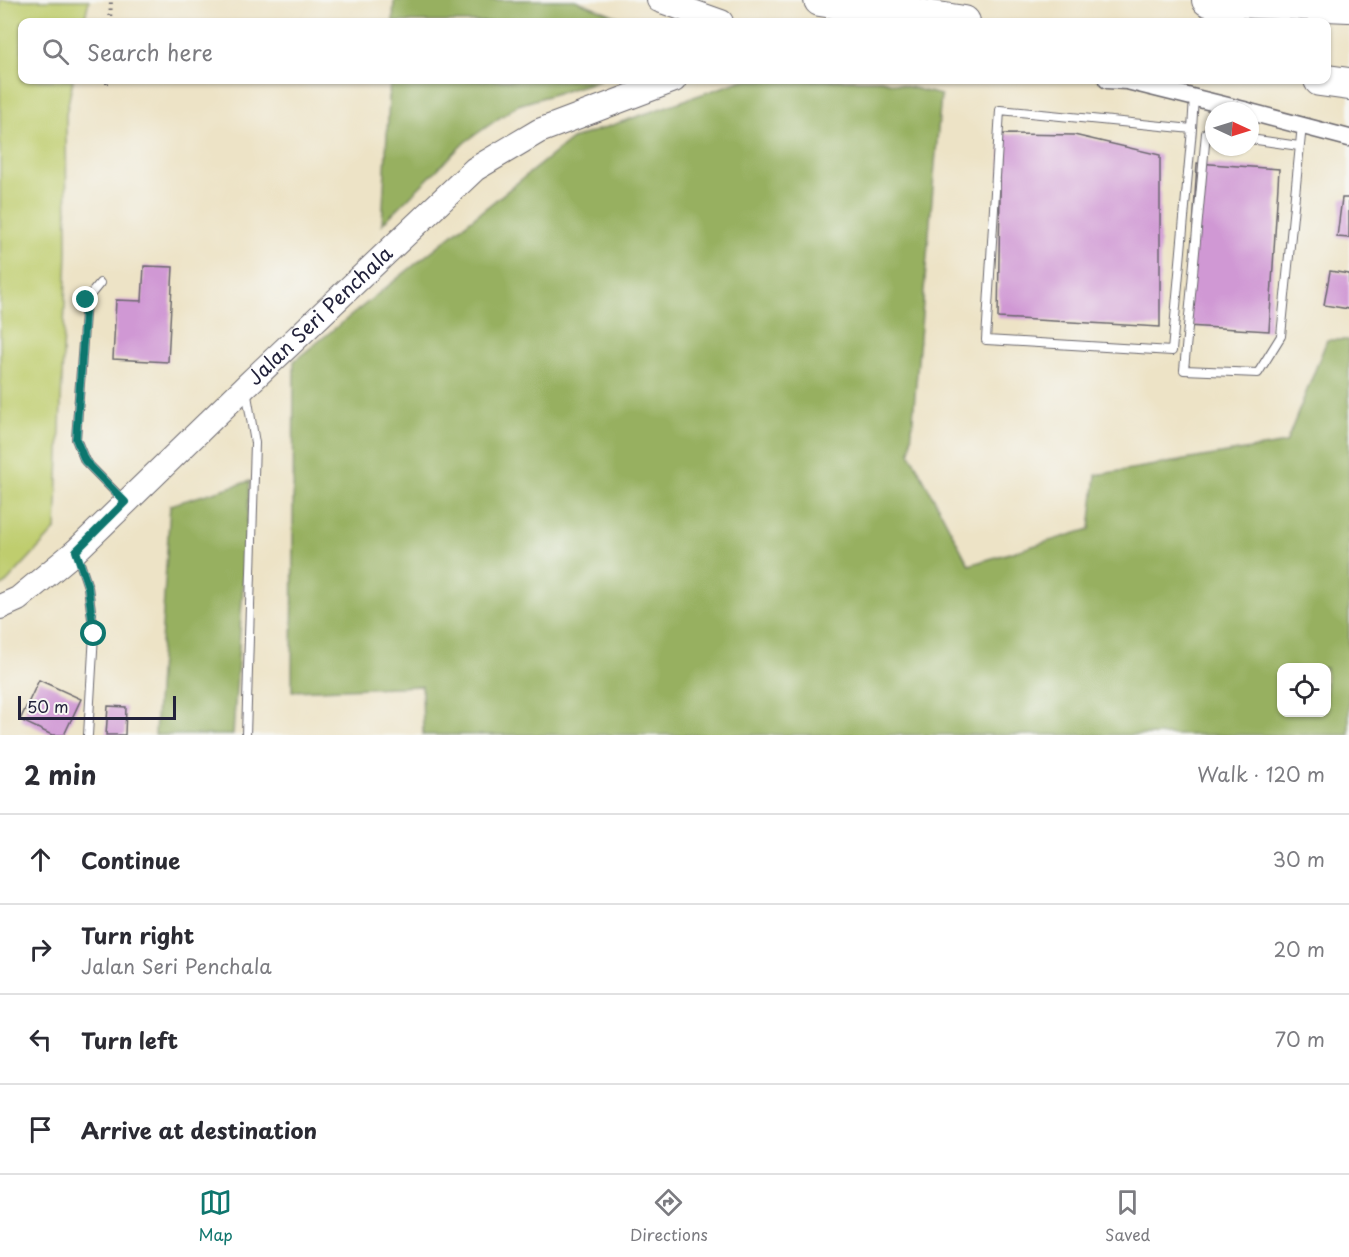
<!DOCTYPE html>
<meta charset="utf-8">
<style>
:root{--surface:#fff;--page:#f7f7f7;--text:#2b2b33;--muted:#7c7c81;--line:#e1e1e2;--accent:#0f766e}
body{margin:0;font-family:"Playpen Sans",sans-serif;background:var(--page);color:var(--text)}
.controls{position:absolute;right:18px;bottom:18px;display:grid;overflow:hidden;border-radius:12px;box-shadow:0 2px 4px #0004}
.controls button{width:54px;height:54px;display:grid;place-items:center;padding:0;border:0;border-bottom:2px solid var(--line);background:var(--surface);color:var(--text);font:30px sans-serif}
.compass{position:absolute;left:1205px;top:102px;width:54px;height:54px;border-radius:50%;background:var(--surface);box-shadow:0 2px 4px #0004;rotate:94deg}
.scale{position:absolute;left:18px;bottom:15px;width:158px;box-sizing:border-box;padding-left:6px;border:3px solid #22223b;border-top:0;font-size:16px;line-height:21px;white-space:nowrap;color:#22223b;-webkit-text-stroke:4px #f6f6f2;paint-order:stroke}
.stop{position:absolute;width:18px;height:18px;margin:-14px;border:4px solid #0f766e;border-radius:50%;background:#fff}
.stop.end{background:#0f766e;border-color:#fff;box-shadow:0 2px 6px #0008}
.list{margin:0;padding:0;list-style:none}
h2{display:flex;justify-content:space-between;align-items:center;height:78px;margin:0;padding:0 24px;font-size:26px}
h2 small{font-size:20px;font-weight:400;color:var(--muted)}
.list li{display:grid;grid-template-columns:39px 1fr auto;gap:18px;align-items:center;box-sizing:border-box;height:90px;padding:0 24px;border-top:2px solid var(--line)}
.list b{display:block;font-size:22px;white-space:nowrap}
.list p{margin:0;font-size:20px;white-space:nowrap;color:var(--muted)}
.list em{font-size:20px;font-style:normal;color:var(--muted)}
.icon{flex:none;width:33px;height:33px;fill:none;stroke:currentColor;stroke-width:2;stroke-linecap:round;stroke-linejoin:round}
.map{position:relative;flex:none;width:1349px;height:735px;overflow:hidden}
.search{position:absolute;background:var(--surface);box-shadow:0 2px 4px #0004;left:18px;right:18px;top:18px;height:66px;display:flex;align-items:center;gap:15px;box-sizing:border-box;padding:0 21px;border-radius:12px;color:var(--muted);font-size:22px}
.sheet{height:438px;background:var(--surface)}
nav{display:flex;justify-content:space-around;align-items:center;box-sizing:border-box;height:84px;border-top:2px solid var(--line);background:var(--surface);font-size:16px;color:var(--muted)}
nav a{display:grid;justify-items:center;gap:3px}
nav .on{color:var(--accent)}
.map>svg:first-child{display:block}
</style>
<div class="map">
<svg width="1349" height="735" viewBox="0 0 1349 735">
<rect width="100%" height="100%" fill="#f6f6f2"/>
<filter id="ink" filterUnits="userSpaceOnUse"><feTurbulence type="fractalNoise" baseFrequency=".0167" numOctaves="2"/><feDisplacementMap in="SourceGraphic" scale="12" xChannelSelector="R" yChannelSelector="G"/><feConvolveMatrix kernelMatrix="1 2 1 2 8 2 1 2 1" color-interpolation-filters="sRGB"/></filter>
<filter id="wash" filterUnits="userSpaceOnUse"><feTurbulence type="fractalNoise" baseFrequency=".008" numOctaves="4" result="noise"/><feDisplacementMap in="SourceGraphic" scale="24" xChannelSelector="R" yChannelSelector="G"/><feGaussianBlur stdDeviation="1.35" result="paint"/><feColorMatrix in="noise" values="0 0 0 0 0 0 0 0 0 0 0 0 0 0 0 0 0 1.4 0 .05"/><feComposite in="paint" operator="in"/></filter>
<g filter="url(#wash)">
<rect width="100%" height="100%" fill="#ede3c6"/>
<polygon fill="#bfcd6e" stroke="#707854" stroke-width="1.5" points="0,0 89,0 84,22 22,22 22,80 73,80 66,114 67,252 56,529 4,585 0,586"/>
<g fill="#97b061" stroke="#5c694e" stroke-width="1.5" fill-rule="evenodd">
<polygon points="394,0 575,0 621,18 620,22 393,22"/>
<polygon points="390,80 601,80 518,105 465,142 382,224"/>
<path d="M 743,80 L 881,80 L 941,95 L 910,453 L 969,565 L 1090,529 L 1096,475 L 1286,443 L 1327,340 L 1349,340 L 1349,735 L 423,735 L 422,686 L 292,691 L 294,361 L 572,139 ZM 1282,668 L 1326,668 L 1326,712 L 1282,712 Z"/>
<polygon points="250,481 233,735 155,735 170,505"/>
</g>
<g id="blocks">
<g fill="#d098d4">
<polygon points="1001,134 1074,135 1160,155 1160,327 998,318"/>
<polygon points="1197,163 1279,169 1269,331 1187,326"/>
<polygon points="1342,198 1349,198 1349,238 1337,237"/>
<polygon points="144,266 173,267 168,362 113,359 116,300 142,301"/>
<polygon points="1330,271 1349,274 1349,309 1324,305"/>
<polygon points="39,680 81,699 64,735 52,735 20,720"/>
<polygon points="108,706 126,707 125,735 106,735"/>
</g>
</g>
</g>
<g filter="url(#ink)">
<use href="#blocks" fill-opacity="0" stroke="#69666c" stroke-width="1.5"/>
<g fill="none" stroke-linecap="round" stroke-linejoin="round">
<defs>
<g id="lane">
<polyline points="1192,129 1000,110 986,340 1172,351 1192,129 1194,97"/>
<polyline points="1214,134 1206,133 1184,370 1258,373 1281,336 1302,125"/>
<polyline points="1250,139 1299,146"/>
<polyline points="100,283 86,300 76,439 85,461 125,502"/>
<polyline points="77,554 88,587 94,634 88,735"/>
<polyline points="246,735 255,443 246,389"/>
</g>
<g id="street">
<polyline points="1107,80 1127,81 1248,111"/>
<polyline points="1250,112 1349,138"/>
</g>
<g id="secondary">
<polyline points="659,0 721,22"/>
<path id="s1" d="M 0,607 L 18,599 L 76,551 L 246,386 L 475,169 L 539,131 L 674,80"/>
</g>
<g id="highway">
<polyline points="820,0 964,22"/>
<polyline points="1208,0 1349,6"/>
<polyline points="1320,80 1349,84"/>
</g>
</defs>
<use href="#lane" stroke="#69666c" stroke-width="10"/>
<use href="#street" stroke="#69666c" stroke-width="19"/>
<use href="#secondary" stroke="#69666c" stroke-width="26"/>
<use href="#highway" stroke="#69666c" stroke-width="34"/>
<g stroke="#69666c" stroke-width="4" stroke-dasharray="1.5 4.5" stroke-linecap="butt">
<polyline points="110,22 111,0"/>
<polyline points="107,84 107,80"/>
</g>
<use href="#lane" stroke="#fff" stroke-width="8"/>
<use href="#street" stroke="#fff" stroke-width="16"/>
<use href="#secondary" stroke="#fff" stroke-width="24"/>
<use href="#highway" stroke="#fff" stroke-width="32"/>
</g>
</g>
<g fill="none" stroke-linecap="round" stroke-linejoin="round" filter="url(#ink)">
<polyline stroke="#0f766e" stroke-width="8" points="86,300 76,439 85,461 125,502 76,551 88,587 94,634"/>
</g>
<g text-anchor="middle" stroke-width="6" stroke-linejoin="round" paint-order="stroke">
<g font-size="20" fill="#22223b" stroke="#f6f6f2">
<text dy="7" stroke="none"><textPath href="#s1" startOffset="434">Jalan Seri Penchala</textPath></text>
</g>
</g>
</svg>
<div class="controls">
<button><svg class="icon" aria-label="locate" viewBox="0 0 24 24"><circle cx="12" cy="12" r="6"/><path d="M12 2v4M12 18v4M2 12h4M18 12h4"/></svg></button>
</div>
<svg class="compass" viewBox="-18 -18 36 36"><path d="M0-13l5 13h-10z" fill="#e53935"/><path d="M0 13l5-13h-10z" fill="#7c7c81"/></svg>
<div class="scale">50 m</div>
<div class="stop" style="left:94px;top:634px"></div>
<div class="stop end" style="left:86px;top:300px"></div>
<div class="search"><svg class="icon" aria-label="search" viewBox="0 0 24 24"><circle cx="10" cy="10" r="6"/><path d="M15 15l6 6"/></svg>Search here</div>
</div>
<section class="sheet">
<h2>2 min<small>Walk · 120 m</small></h2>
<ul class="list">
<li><svg class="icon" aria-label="ahead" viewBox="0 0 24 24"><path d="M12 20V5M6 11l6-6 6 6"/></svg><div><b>Continue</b></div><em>30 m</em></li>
<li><svg class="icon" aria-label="right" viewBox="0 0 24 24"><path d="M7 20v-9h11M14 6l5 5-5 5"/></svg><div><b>Turn right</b><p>Jalan Seri Penchala</p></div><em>20 m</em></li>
<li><svg class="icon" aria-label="left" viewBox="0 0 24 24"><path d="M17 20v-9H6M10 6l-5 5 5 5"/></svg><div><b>Turn left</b></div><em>70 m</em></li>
<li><svg class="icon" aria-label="arrive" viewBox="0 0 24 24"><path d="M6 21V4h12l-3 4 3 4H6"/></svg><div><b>Arrive at destination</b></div></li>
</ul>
</section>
<nav>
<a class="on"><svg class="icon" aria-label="map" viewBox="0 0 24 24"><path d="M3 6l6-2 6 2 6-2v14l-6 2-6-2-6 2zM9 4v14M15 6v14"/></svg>Map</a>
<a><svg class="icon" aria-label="directions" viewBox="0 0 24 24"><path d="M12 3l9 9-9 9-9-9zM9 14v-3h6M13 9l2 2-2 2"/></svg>Directions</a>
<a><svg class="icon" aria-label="saved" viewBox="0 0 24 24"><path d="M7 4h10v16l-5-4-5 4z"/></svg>Saved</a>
</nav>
